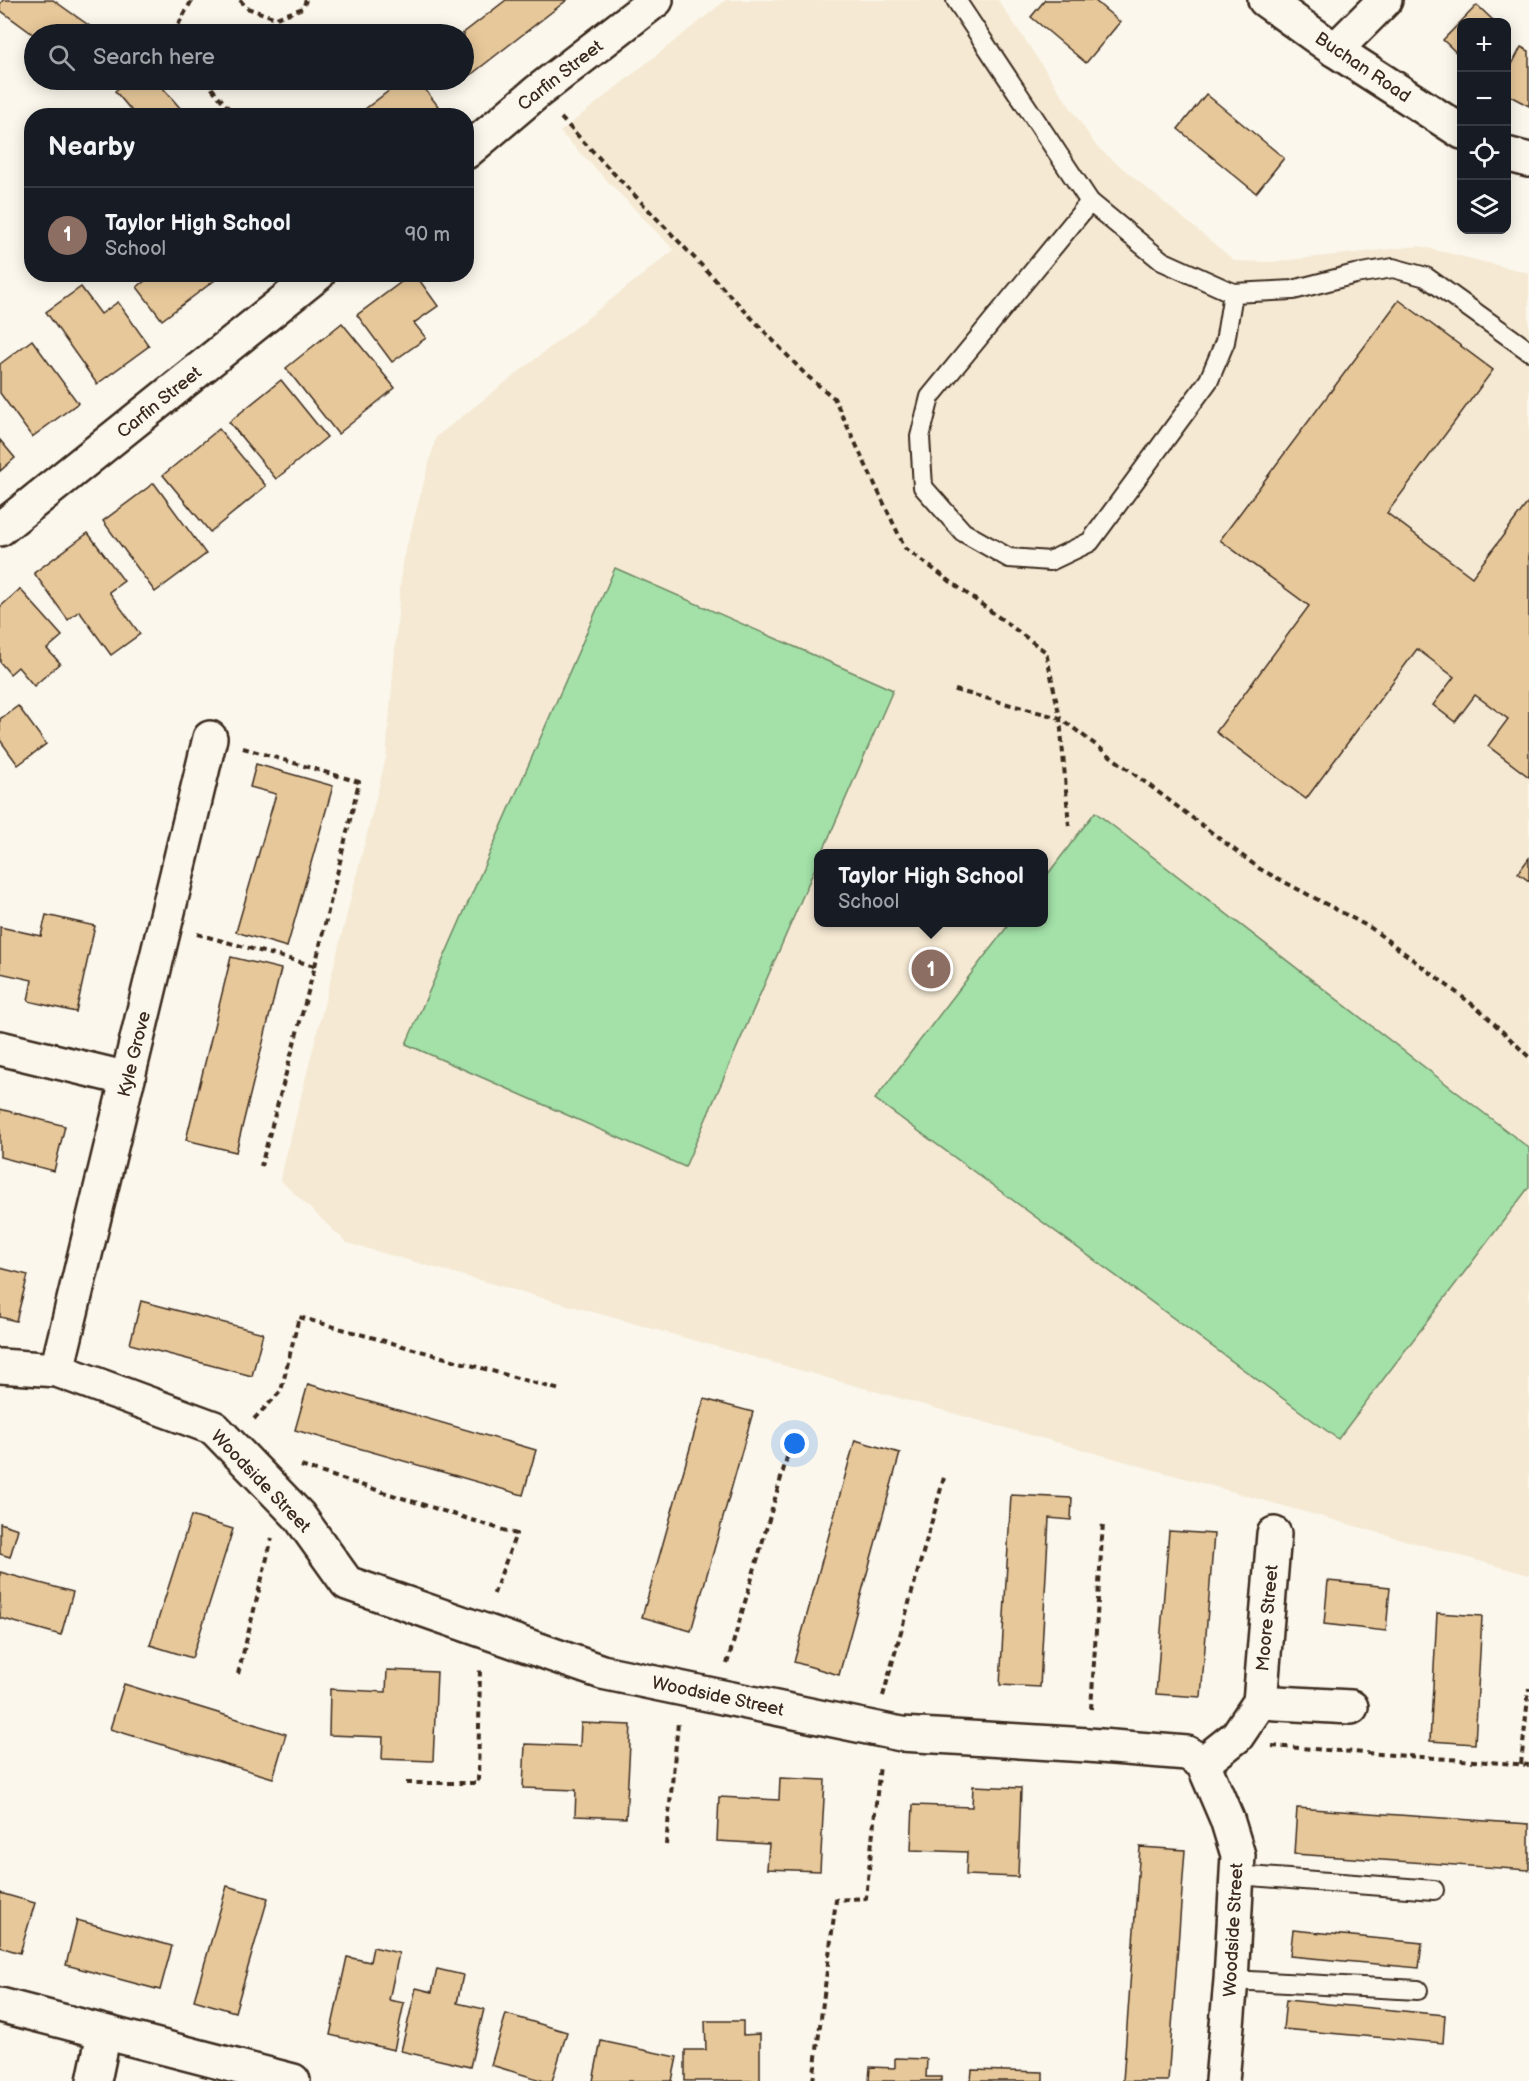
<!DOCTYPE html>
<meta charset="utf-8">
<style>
:root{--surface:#171b24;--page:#20242c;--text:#f1f3f6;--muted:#9ea1a6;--line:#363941;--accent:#d1495b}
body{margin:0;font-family:"Balsamiq Sans",sans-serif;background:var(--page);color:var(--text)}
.controls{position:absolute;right:18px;top:18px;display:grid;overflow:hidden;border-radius:12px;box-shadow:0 3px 15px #0003}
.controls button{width:54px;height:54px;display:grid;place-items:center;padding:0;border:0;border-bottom:2px solid var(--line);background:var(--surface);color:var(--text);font:30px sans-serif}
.you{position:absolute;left:795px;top:1444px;width:21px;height:21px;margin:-15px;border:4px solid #fff;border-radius:50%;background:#1a73e8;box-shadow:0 0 0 9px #1a73e833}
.badge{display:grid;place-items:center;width:39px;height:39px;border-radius:50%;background:var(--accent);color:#fff;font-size:20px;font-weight:700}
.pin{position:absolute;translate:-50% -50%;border:3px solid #fff;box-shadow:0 2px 6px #0006}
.popup{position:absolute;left:814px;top:849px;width:234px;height:78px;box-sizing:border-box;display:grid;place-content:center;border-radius:12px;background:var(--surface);filter:drop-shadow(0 2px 4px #0005);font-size:20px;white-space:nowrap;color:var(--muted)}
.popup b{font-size:22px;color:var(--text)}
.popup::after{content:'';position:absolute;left:50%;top:100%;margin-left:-12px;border:12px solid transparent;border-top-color:var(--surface)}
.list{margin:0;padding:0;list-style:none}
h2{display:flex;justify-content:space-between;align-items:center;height:78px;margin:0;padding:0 24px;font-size:26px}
h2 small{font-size:20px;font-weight:400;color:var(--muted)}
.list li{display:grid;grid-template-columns:39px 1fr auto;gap:18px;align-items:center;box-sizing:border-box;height:96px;padding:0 24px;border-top:2px solid var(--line)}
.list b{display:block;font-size:22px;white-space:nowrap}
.list p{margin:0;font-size:20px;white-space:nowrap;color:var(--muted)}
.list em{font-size:20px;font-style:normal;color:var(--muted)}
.icon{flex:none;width:33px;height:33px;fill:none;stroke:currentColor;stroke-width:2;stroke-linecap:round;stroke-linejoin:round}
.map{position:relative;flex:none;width:1529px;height:2081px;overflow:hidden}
.search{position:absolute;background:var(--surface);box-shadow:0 3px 15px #0003;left:24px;top:24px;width:450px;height:66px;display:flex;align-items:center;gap:15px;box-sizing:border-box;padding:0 21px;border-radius:33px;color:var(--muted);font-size:22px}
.panel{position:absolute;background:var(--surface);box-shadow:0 3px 15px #0003;left:24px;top:108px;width:450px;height:174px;border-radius:24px}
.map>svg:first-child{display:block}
</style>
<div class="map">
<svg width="1529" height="2081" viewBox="0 0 1529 2081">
<rect width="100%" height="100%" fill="#fbf7ec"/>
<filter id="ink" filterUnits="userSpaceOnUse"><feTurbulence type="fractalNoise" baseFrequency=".0167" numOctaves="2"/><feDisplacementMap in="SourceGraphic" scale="12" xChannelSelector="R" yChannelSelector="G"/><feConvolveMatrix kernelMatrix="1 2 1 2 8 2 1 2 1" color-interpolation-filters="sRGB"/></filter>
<g filter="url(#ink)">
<path fill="#f5e9d3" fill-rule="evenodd" d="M 726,0 L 998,0 L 1097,147 L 1235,261 L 1270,262 L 1419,246 L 1529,273 L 1529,1575 L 347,1243 L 280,1180 L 386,758 L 402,564 L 436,437 L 674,250 L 560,132 ZM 818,854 L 1044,854 L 1044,922 L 818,922 Z"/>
<g fill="#a3e1a8" stroke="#6f8663" stroke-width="1.5">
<polygon points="615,568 893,690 822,853 818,854 818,861 685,1167 406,1044"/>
<polygon points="1095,812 1529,1148 1529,1187 1338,1439 875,1099 1010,923 1044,922 1044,879"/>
</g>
<g fill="#e7c89a" stroke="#3b2a1e" stroke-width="1.5">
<polygon points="3,0 53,0 101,34 34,35 0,10 0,4"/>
<polygon points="506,0 567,0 459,84 456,80 464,80 464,34 462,34"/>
<polygon points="1045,0 1094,0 1120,22 1086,63 1031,17"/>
<polygon points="1477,5 1495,22 1462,22 1462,58 1443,40"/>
<polygon points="1521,47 1529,51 1529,106 1506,94 1506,76"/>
<polygon points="128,80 156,80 187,116 136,116 115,91"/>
<polygon points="403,80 418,80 438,106 425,116 356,116"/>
<polygon points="1206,94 1284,158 1256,193 1178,129"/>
<polygon points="154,274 223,274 162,320 137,287"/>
<polygon points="412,274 415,274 438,306 414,323 426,338 392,362 357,315"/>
<polygon points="81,287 101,314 118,302 149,346 97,384 46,312"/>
<polygon points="1399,300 1493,370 1387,513 1472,577 1529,501 1529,777 1488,746 1508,719 1475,695 1455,722 1433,705 1454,677 1417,649 1306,799 1216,732 1309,606 1220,540"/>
<polygon points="342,323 395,388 338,434 286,368"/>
<polygon points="32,340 78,403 32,437 0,393 0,364"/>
<polygon points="281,380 327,437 276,479 229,422"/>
<polygon points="219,429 266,486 210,532 163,475"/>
<polygon points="0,440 15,458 0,471"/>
<polygon points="154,483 206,554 155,592 103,521"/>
<polygon points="88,533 124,581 109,592 140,634 111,655 79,611 68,620 34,573"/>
<polygon points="20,589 62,636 47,649 60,663 34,686 18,667 10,674 0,662 0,607"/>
<polygon points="18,706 46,744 18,765 0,740 0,719"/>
<polygon points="256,764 333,786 287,947 236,932 276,794 250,787"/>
<polygon points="1529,858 1529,881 1518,873"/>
<polygon points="46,915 95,926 76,1012 28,1001 32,980 0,973 0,927 41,936"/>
<polygon points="231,957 281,969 236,1152 186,1140"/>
<polygon points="0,1109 65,1126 54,1171 0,1157"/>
<polygon points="0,1268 28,1275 16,1321 0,1317"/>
<polygon points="141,1301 263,1333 252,1376 130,1344"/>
<polygon points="308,1384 536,1450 523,1495 295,1430"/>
<polygon points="704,1399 753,1412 691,1631 642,1617"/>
<polygon points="855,1440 900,1453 839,1675 794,1662"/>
<polygon points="1011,1495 1072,1498 1071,1520 1049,1518 1040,1687 1000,1685"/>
<polygon points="191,1516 233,1529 192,1658 150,1645"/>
<polygon points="0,1523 18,1529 10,1557 0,1554"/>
<polygon points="1169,1531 1214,1534 1201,1697 1156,1694"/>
<polygon points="0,1572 73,1592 61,1635 0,1618"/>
<polygon points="1328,1581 1390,1587 1386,1631 1324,1624"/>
<polygon points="1437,1613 1482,1616 1475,1744 1430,1741"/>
<polygon points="387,1670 437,1672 433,1761 382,1759 383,1737 329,1735 330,1689 386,1692"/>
<polygon points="124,1684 286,1734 273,1778 110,1729"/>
<polygon points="581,1723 631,1725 626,1818 575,1816 576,1790 523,1788 525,1744 580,1746"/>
<polygon points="780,1778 825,1780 820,1871 767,1869 769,1844 717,1841 719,1797 779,1800"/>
<polygon points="973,1786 1021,1788 1018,1877 966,1875 967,1852 911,1850 913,1805 972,1807"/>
<polygon points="1297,1808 1529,1824 1529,1870 1294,1854"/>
<polygon points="1140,1847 1185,1850 1168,2081 1123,2081"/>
<polygon points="227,1886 268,1898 235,2012 194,2000"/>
<polygon points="0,1893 35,1903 20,1953 0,1947"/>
<polygon points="77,1920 172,1946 160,1990 66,1965"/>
<polygon points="1293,1930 1422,1943 1419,1968 1290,1956"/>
<polygon points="373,1947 399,1953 389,2000 404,2003 394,2050 330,2035 347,1957 370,1962"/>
<polygon points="437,1969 463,1975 457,2003 484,2009 470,2067 401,2051 416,1988 432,1992"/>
<polygon points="1286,2000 1445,2015 1443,2043 1283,2029"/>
<polygon points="506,2014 567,2032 552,2081 544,2081 491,2065"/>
<polygon points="705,2021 743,2021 743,2035 760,2034 760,2081 685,2081 685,2050 706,2050"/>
<polygon points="601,2041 677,2057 672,2081 593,2081"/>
<polygon points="895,2058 927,2059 926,2077 941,2077 941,2081 869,2081 870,2067 895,2068"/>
<polygon points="972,2070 1043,2072 1043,2081 971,2081"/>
</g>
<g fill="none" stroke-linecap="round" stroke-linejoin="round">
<defs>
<g id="service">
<polyline points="956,0 1090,202 1162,261 1233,293 1293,290 1355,274 1393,268 1426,277 1529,351"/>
<polyline points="1090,202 930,397 920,437 923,487 963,532 1009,558 1050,561 1090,542 1209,380 1225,342 1233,293"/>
<polyline points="1237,1875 1434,1890"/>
<polyline points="1231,1980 1418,1990"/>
</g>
<g id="minor">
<polyline points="1265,0 1335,50 1462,132"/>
<polyline points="1335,50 1385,0"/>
<polyline points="1506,154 1529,160"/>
<polyline points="0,1048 128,1079"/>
<polyline points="0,1366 57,1370 214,1428 299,1516 347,1583 602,1672 901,1734 1088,1745 1187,1753 1203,1763 1227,1819 1238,1855 1231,1980 1222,2081"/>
<polyline points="57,1370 210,738"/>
<polyline points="1260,1702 1351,1707"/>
<polyline points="1203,1763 1237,1736 1260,1702 1274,1534"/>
<polyline points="94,2081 104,2033"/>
</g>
<g id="secondary">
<polyline points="466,152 537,92 656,0"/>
<polyline points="0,529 318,274"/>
<polyline points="0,2005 293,2081"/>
</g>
</defs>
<use href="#service" stroke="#3b2a1e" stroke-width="22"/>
<use href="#minor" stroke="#3b2a1e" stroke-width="38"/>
<use href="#secondary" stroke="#3b2a1e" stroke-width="38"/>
<g stroke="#3b2a1e" stroke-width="4" stroke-dasharray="6 4.5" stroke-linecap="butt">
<polyline points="240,0 247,8 276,18 303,8 306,0"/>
<polyline points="173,34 192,0"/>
<polyline points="205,80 235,116"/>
<polyline points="561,118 806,375 834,398 905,548 1046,652 1060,718 1069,826"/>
<polyline points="955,690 1060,718 1260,869 1371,928 1481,1011 1529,1057"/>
<polyline points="243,748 359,782 315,966"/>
<polyline points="197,934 315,966 261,1166"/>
<polyline points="254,1419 281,1391 299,1317 560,1390"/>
<polyline points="301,1466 516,1534 493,1596"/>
<polyline points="727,1664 792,1440"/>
<polyline points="238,1674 272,1538"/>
<polyline points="883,1696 945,1474"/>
<polyline points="1091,1709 1103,1522"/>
<polyline points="1272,1746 1529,1765"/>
<polyline points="1521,1764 1529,1688"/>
<polyline points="406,1783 478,1783 480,1668"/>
<polyline points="666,1845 678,1723"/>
<polyline points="813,2081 836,1900 866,1898 880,1765"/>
</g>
<use href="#service" stroke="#fbf7ec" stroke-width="18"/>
<use href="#minor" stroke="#fbf7ec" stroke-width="33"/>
<use href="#secondary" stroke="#fbf7ec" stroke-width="33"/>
</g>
</g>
<g text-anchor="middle" stroke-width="4.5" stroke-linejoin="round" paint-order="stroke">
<g font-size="18" fill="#3b2a1e" stroke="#fbf7ec">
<text transform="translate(1363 67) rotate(34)" y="6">Buchan Road</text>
<text transform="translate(560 75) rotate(-38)" y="6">Carfin Street</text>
<text transform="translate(159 402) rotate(-39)" y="6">Carfin Street</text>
<text transform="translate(134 1054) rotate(-76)" y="6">Kyle Grove</text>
<text transform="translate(261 1481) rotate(46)" y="6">Woodside Street</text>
<text transform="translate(1267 1618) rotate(-85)" y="6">Moore Street</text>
<text transform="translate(718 1696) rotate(12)" y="6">Woodside Street</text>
<text transform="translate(1233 1930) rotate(-87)" y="6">Woodside Street</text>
</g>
</g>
</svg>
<div class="controls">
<button>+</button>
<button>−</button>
<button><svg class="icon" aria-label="locate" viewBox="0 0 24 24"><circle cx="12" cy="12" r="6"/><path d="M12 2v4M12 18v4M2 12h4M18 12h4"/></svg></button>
<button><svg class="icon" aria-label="layers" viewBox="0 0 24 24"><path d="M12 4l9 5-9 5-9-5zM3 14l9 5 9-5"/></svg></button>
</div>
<div class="you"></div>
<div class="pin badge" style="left:931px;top:969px;background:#8d6e63">1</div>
<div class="popup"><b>Taylor High School</b>School</div>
<div class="search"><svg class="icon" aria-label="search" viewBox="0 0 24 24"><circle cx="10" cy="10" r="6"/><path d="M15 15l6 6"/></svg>Search here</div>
<section class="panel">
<h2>Nearby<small></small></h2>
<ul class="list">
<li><span class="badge" style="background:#8d6e63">1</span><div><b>Taylor High School</b><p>School</p></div><em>90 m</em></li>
</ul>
</section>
</div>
